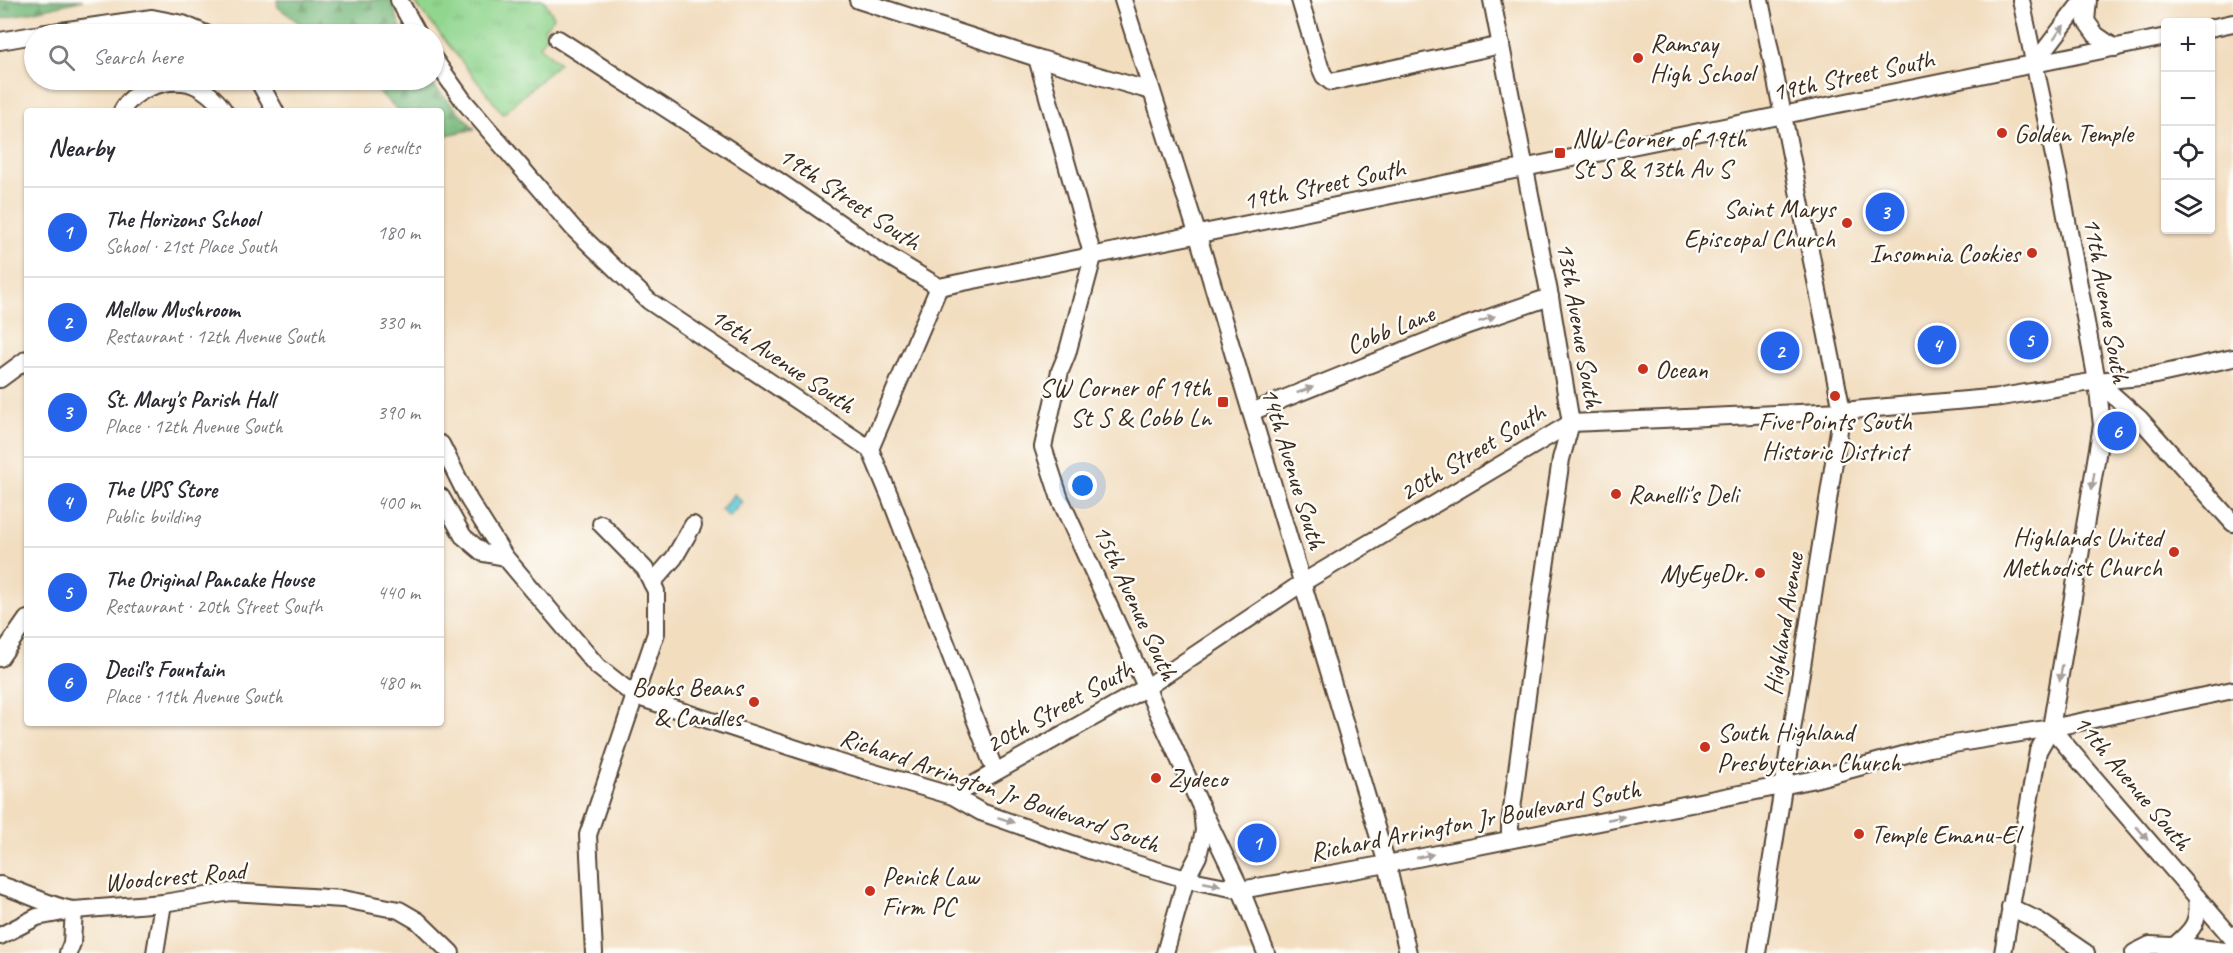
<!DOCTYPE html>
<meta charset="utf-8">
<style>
:root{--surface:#fff;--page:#f2f2f3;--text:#2b2b33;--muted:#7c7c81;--line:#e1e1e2;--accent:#2563eb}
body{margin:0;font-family:Caveat,sans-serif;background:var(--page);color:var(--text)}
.controls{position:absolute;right:18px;top:18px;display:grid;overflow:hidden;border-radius:6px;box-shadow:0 2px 4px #0004}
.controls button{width:54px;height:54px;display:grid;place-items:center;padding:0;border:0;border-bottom:2px solid var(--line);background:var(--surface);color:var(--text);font:30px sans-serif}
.you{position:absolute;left:1083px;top:486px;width:21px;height:21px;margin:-15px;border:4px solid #fff;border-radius:50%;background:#1a73e8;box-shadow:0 0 0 9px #1a73e833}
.badge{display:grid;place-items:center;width:39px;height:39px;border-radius:50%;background:var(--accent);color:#fff;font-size:20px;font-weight:700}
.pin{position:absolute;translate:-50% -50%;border:3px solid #fff;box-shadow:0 2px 6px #0006}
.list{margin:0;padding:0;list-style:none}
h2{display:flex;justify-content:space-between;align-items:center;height:78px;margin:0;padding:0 24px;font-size:26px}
h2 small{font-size:20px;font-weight:400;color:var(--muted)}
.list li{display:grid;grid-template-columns:39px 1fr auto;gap:18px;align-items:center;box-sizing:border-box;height:90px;padding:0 24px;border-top:2px solid var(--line)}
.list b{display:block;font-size:22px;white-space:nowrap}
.list p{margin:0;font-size:20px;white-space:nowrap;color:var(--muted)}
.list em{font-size:20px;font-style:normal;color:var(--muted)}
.icon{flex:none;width:33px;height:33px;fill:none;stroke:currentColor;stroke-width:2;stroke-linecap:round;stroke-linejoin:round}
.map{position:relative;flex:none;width:2233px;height:953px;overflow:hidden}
.search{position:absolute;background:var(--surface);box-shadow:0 2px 4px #0004;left:24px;top:24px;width:420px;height:66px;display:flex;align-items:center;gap:15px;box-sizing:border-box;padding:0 21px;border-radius:33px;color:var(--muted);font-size:22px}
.panel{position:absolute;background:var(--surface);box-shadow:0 2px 4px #0004;left:24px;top:108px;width:420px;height:618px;border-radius:6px}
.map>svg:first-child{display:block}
</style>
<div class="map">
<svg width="2233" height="953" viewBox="0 0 2233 953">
<defs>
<pattern id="grass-tufts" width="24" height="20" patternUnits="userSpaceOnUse" patternTransform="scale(1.5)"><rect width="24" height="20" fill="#91d68f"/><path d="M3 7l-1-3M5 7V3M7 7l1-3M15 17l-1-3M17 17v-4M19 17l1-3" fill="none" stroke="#7eb87b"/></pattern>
<pattern id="forest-firs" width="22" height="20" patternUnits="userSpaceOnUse" patternTransform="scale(1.5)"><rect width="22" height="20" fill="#74b77a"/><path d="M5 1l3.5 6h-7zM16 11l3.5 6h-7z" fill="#609563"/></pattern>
</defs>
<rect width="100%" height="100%" fill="#fdfcf7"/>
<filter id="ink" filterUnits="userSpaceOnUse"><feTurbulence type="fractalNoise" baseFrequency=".0167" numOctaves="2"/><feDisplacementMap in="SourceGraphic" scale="12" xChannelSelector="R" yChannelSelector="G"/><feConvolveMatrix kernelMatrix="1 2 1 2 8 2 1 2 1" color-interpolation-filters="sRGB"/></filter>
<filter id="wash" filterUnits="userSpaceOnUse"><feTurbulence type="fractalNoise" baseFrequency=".008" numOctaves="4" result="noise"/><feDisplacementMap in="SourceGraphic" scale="24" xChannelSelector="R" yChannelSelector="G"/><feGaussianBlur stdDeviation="1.35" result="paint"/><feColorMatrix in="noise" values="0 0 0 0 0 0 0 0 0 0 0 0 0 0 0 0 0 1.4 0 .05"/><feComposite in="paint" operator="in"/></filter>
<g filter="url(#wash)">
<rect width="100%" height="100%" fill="#f2ddbf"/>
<polygon fill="url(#grass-tufts)" stroke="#668056" stroke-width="1.5" points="413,0 544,0 554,17 544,29 547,36 539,46 559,63 503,114"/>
<g fill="url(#forest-firs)" stroke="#58704c" stroke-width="1.5">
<polygon points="0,0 83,0 0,19"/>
<polygon points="277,0 391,0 403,34 314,34 278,7"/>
<polygon points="366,80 428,80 475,129 441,136 441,111 399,111"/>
</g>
<polygon fill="#59c5d3" stroke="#4a7878" stroke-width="1.5" points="734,494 742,502 729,517 721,510"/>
</g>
<g filter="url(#ink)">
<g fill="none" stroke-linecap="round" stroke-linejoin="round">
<defs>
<g id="minor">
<polyline points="399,0 418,34"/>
<polyline points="858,0 1037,58 1151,91"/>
<polyline points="1123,0 1198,236 1387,864 1408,953"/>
<polyline points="1300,0 1320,67 1324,76 1331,82 1501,45"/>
<polyline points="1492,0 1550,297 1571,423 1561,459 1536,628 1510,824 1510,839"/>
<polyline points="2021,0 2061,189 2097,381 2102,425 2051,728 2233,939"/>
<polyline points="2088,0 2086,21 2096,35 2115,48"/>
<polyline points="2210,28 2233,23"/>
<polyline points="40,34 152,18 183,24 206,34"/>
<polyline points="558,39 780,182 880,251 939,287 2166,37"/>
<polyline points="0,41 34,35"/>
<polyline points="1037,58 1093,257 1067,354 1060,371 1043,447 1060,499 1202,809 1204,831 1198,856 1186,879 1165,953"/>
<polyline points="434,59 463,100 574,229 649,301 870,449 890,497 995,771"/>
<polyline points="2034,64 2083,0"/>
<polyline points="258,80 275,111"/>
<path d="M 122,111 C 132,91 160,80 183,82 C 198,83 216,98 224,111"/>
<polyline points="0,379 27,359"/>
<polyline points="2097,381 2140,419 2233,523"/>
<polyline points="1251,412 1465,326 1550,297"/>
<polyline points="441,444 469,500 505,557 597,666 635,696 837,762 953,796 981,812 1089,850 1186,879 1241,890 1387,864 1811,780 1929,748 2051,728 2233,690"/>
<polyline points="870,449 939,287"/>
<polyline points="441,497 463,536 483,553 505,557"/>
<polyline points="652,583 674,558 693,525"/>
<polyline points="0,658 27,619"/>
<polyline points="953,796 1147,687 1302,583 1571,423 1842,411 2001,397 2097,381 2151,376 2233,358"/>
<polyline points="1206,817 1241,890 1266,953"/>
<path d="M 0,885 C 22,891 53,908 74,910 L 163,903 L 231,892 L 343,899 L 399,910 L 418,921 L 451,953"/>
<polyline points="2010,907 2039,921 2086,953"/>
<polyline points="0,936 37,917 74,910 72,943 68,953"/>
<path d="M 2174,946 C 2193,930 2200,922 2197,897"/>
<polyline points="155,953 163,903"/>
<polyline points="594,953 588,835 656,633 656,591 645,569 601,524"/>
<polyline points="1757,953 1842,411 1760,0"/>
<polyline points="2003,953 2038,751 2051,728"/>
<polyline points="2134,953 2150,945 2192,947 2233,952"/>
</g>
</defs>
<use href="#minor" stroke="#564536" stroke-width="20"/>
<use href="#minor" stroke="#fff" stroke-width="16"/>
</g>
<defs><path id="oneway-solid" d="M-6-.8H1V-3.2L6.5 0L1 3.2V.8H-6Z" transform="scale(1.5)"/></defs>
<g fill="#a79f9a">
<use href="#oneway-solid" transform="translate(2059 32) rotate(-52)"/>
<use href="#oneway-solid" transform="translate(1487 319) rotate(-19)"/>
<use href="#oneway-solid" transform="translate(1305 390) rotate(-21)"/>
<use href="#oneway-solid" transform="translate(2093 481) rotate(99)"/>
<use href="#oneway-solid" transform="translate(2061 673) rotate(99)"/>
<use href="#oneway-solid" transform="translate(1616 818) rotate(-11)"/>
<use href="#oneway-solid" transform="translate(1006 820) rotate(19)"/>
<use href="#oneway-solid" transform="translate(2142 833) rotate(49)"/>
<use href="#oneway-solid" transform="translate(1425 856) rotate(-12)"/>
<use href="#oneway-solid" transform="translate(1212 884) rotate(11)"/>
</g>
</g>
<g fill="#c8321e" stroke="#fdfcf7" stroke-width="2">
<circle cx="1638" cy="58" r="6"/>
<circle cx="2002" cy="133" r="6"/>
<rect x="1554" y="147" width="12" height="12" rx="3"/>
<circle cx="1847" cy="223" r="6"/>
<circle cx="2032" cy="253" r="6"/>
<circle cx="1643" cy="369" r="6"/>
<circle cx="1835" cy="396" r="6"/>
<rect x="1217" y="396" width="12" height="12" rx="3"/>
<circle cx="1616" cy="494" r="6"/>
<circle cx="2174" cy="552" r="6"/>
<circle cx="1760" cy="573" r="6"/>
<circle cx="754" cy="702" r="6"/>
<circle cx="1705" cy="747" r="6"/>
<circle cx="1156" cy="778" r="6"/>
<circle cx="1859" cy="834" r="6"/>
<circle cx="870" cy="891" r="6"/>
</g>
<g text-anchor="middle" stroke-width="5" stroke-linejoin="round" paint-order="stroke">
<g font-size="26" fill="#3b2a1e" stroke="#fdfcf7" text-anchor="start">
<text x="1650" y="52">Ramsay<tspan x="1650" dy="30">High School</tspan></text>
<text x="2014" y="142">Golden Temple</text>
<text x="1572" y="147">NW Corner of 19th<tspan x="1572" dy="30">St S &amp; 13th Av S</tspan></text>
<text x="1835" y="217" text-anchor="end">Saint Marys<tspan x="1835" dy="30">Episcopal Church</tspan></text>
<text x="2020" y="262" text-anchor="end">Insomnia Cookies</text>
<text x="1655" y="378">Ocean</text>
<text x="1211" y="396" text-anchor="end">SW Corner of 19th<tspan x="1211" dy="30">St S &amp; Cobb Ln</tspan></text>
<text x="1835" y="430" text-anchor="middle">Five Points South<tspan x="1835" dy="30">Historic District</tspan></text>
<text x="1628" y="503">Ranelli's Deli</text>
<text x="2162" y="546" text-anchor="end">Highlands United<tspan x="2162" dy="30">Methodist Church</tspan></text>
<text x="1748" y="582" text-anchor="end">MyEyeDr.</text>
<text x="742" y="696" text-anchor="end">Books Beans<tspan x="742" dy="30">&amp; Candles</tspan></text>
<text x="1717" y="741">South Highland<tspan x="1717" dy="30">Presbyterian Church</tspan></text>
<text x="1168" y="787">Zydeco</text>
<text x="1871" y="843">Temple Emanu-El</text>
<text x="882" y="885">Penick Law<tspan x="882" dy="30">Firm PC</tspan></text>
</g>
<g font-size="26" fill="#3b2a1e" stroke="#fdfcf7">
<text transform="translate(1853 75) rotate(-12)" y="9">19th Street South</text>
<text transform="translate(1324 184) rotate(-12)" y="9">19th Street South</text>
<text transform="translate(850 198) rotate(34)" y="9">19th Street South</text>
<text transform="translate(2107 300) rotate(80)" y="9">11th Avenue South</text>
<text transform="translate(1580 325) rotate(80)" y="9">13th Avenue South</text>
<text transform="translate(1390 329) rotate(-22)" y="9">Cobb Lane</text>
<text transform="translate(783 360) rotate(34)" y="9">16th Avenue South</text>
<text transform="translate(1472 452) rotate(-31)" y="9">20th Street South</text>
<text transform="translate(1294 468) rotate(73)" y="9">14th Avenue South</text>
<text transform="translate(1136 602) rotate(65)" y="9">15th Avenue South</text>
<text transform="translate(1783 624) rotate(-81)" y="9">Highland Avenue</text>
<text transform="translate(1059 706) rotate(-29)" y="9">20th Street South</text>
<text transform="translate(2133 782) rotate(50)" y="9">11th Avenue South</text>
<text transform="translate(1000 790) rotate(19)" y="9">Richard Arrington Jr Boulevard South</text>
<text transform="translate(1475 820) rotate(-11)" y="9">Richard Arrington Jr Boulevard South</text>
<text transform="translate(175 876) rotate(-5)" y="9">Woodcrest Road</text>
</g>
</g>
</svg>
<div class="controls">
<button>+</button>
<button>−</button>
<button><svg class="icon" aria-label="locate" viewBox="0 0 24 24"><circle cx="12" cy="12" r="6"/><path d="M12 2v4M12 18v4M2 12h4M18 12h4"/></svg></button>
<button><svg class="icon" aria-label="layers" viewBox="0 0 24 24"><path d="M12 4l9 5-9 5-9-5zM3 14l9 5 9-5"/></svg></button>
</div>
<div class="you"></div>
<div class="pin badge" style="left:1257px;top:843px">1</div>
<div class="pin badge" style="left:1780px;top:351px">2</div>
<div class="pin badge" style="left:1885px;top:212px">3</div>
<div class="pin badge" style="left:1937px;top:345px">4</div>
<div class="pin badge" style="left:2029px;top:340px">5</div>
<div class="pin badge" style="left:2117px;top:431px">6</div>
<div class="search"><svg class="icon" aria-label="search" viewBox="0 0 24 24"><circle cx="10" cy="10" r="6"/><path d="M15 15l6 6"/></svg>Search here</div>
<section class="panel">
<h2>Nearby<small>6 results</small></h2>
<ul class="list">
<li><span class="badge">1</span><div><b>The Horizons School</b><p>School · 21st Place South</p></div><em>180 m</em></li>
<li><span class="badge">2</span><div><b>Mellow Mushroom</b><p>Restaurant · 12th Avenue South</p></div><em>330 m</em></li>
<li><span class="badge">3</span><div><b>St. Mary's Parish Hall</b><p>Place · 12th Avenue South</p></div><em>390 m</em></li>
<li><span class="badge">4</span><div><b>The UPS Store</b><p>Public building</p></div><em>400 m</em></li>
<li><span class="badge">5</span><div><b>The Original Pancake House</b><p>Restaurant · 20th Street South</p></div><em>440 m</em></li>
<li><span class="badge">6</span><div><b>Decil’s Fountain</b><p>Place · 11th Avenue South</p></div><em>480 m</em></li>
</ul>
</section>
</div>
